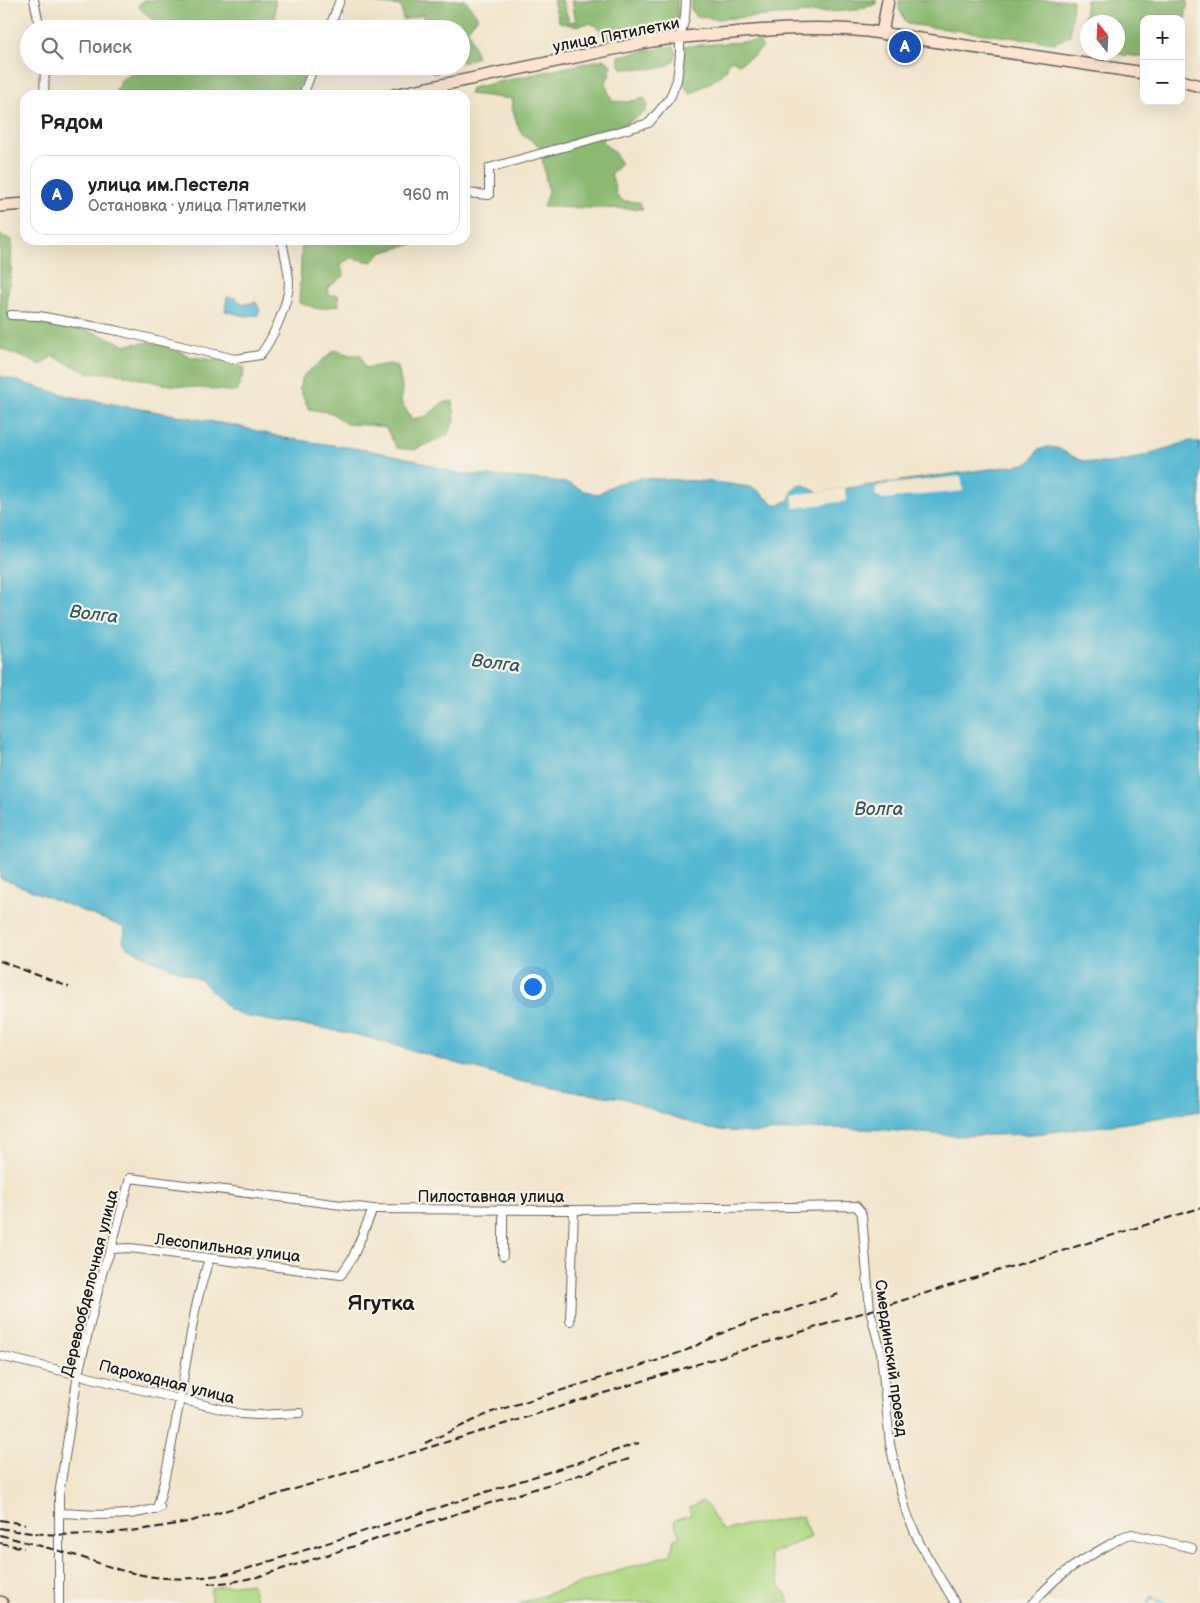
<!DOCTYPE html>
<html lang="ru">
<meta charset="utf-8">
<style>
:root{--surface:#fff;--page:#f6f6f6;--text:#202124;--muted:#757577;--line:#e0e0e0;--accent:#2563eb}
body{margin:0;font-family:"Balsamiq Sans",sans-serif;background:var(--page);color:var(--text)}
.controls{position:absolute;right:15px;top:15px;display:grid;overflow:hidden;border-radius:10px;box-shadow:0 5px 20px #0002}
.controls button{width:45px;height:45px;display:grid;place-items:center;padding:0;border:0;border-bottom:1px solid var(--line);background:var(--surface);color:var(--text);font:25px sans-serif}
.compass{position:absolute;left:1080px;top:15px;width:45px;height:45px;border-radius:50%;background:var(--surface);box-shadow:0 5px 20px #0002;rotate:342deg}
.you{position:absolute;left:532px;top:986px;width:18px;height:18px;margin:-12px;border:4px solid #fff;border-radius:50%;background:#1a73e8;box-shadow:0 0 0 8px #1a73e833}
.badge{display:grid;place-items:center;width:32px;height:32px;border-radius:50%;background:var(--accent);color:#fff;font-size:16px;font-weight:700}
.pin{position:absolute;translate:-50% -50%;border:2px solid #fff;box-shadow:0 1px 5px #0006}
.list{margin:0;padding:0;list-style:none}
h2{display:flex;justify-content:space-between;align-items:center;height:65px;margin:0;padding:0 20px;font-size:21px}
h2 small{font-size:16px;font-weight:400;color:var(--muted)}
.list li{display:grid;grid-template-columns:32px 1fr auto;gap:15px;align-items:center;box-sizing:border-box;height:80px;margin:0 10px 10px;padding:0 10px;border:1px solid var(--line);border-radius:15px}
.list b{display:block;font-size:19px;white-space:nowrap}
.list p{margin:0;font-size:16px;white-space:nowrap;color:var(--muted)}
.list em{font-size:16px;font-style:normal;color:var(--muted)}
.icon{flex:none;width:28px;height:28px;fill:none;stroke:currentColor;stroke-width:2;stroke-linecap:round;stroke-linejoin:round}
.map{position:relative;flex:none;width:1200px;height:1603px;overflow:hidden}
.search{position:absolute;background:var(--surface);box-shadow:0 5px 20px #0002;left:20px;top:20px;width:450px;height:55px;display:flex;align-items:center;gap:12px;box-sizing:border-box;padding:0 18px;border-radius:28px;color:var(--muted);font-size:19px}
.panel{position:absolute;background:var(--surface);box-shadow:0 5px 20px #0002;left:20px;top:90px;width:450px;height:155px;border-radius:15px}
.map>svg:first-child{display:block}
</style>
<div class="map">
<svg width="1200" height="1603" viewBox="0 0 1200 1603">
<rect width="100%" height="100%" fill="#f7f3e8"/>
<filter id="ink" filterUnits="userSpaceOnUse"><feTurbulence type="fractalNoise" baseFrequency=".02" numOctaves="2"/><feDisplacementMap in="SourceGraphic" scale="10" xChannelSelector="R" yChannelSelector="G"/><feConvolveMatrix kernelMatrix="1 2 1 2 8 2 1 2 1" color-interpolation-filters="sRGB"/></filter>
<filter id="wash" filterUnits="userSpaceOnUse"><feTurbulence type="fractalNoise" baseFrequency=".0096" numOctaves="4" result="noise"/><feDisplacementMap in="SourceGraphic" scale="20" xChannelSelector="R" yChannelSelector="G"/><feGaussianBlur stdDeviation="1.12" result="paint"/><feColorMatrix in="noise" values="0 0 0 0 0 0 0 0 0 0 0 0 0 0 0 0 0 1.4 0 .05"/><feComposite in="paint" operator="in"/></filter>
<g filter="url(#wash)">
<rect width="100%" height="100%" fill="#f2e5cc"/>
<g fill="#afd984" stroke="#667a50">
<path d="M 702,1501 C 712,1509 715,1523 724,1531 L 745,1525 L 766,1523 L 802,1516 L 811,1537 L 769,1554 L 781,1588 L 785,1593 L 790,1603 L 520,1603 L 671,1554 L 674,1539 L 680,1537 L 674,1520 L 691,1515 L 689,1508 Z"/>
<polygon points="251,1583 257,1603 211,1603 211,1588"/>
</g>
<g fill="#8bb972" stroke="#546a47">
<polygon points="143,0 275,0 275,29 157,29 153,21 138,6"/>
<polygon points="370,0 465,0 478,17 468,29 477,57 461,63 461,29 423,29 421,22 425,14 403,20 401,6 372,3"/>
<polygon points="553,0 562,0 569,21 576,22 572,0 677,0 678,24 675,33 611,44 605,39 598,27 590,23 575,26 559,22"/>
<polygon points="691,0 876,0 876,4 857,10 716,19 695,16 691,8"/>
<polygon points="899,0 1073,0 1070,36 1055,43 907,24 899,9"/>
<polygon points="1086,0 1188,0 1181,42 1181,19 1144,19 1144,57 1106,53 1118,52 1118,22 1088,22 1087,47 1082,39"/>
<polygon points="758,41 763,47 756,54 739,64 732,60 727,63 727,69 718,78 690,94 684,85 683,46"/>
<path d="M 673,46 C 676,50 677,53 675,58 C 669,74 636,67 623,69 L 619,63 L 619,56 Z"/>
<polygon points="605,59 611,65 610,75 605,83 612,101 628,102 644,98 648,104 645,112 623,125 601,141 614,152 621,164 611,174 617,195 623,201 639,202 643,209 543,207 548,191 540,147 520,132 512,108 513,99 469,94 471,88"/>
<path d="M 140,66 L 307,66 L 302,81 L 295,93 L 284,95 L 115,95 C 119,77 125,76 141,72 Z"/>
<polygon points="427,66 454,66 434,75"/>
<polygon points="0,235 12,240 11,273 7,299 8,312 17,317 49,322 96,333 126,345 149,342 172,348 191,357 224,361 245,368 237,392 163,384 115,373 88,373 52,356 41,365 0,348"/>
<polygon points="302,240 412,240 412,244 380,253 372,262 351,258 340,264 344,276 327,288 329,295 338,295 339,305 319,309 299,303"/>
<polygon points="335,350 350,355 361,355 365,368 389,364 398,366 402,388 401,402 412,419 427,416 442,403 453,401 455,421 447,435 414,450 397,448 386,428 371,425 346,424 332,413 309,409 299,388 304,375"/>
</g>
<g fill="#54b8d2" stroke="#386a77">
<polygon points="227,297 236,298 238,301 245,304 256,302 260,310 258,315 245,316 225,311"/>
<path d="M 0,376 L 68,396 L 237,426 L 284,438 L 367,450 L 416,460 L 441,469 L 463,474 L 548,480 L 571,484 L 584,491 L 598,494 L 615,484 L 639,478 L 715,482 L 750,487 L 757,490 L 773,503 L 779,505 L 789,500 C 800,473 802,488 819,492 L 1026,464 L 1031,461 L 1038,450 L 1048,447 L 1057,448 L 1080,460 L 1096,463 L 1111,463 L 1136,458 L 1190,441 L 1200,442 L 1200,1111 L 1120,1124 L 1033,1134 L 956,1136 L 887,1130 L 832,1128 L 750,1133 L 710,1129 L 659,1112 L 623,1098 L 579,1093 L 518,1081 L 366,1037 L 323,1028 L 278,1022 L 244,1016 L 229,1009 L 201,980 L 148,958 L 126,946 L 123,941 L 125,932 L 123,927 L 0,878 Z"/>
</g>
<g fill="#f2e5cc">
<polygon points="961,476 963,491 882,499 875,495 876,487 881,485"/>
<polygon points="845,488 846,501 794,508 792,495"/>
</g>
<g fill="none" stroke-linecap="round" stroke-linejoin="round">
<polyline stroke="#54b8d2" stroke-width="2" points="1148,1603 1151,1598 1164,1603"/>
</g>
</g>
<g filter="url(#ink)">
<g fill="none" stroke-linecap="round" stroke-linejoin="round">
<defs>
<g id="street">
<polyline points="34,0 40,29"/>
<polyline points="329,29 340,0"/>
<polyline points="44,95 45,66"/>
<polyline points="303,95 314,66"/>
<polyline points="465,193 489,195 489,168 649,123 670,98 677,80 680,55 680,37 685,17 686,0"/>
<path d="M 11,315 L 39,316 L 119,331 L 235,359 L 260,355 C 272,341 289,302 289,283 C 289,269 284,254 282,240"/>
<polyline points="111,1249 130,1248 341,1275 353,1257 373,1209"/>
<polyline points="503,1256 503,1211"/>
<polyline points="570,1321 574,1210"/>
<polyline points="0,1356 242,1414 257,1415 300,1413"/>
<path d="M 157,1509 C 174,1446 182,1381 194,1317 C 197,1297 204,1277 209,1258"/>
<path d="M 59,1513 C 94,1514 126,1519 160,1507"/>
<polyline points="59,1603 59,1495 78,1374 103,1270 111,1249 130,1178 373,1209 574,1210 856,1206 861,1212 862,1216 870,1310 881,1353 890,1444 897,1477 907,1514 920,1544 955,1603"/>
<path d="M 1033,1603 C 1061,1569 1087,1558 1124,1536 L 1132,1534 L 1192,1548"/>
</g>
<g id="secondary">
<polyline points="882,33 888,0"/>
<polyline points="1181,81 1200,86"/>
<path d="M 394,95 L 652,41 C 678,37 705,35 732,33 C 778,29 822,26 867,31 L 1144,73"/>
<polyline points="0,206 25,204"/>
<polyline points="0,1602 2,1603"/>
</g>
</defs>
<use href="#street" stroke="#67625a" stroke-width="10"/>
<use href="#secondary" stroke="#67625a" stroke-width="14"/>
<use href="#street" stroke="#fff" stroke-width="8"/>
<use href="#secondary" stroke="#fde4d1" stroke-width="11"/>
<g stroke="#1c1c1c" stroke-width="2" stroke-dasharray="8 4" stroke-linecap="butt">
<polyline points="0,961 69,987"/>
<polyline points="425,1443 492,1412 659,1360 687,1350 735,1327 839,1294"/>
<polyline points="0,1520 25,1524"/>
<path d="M 0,1528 C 59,1541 132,1533 192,1521 L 1200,1208"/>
<path d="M 0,1535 C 25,1542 49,1548 74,1555 C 94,1561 113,1569 133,1573 C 169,1582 207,1579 243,1570 L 639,1443"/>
<polyline points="0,1543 24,1548"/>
<polyline points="208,1584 232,1582 257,1577 629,1459"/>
</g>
</g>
</g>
<g text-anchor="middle" stroke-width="4.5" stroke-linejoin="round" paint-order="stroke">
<g font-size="16" fill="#1c1c1c" stroke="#f7f3e8">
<text transform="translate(616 34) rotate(-11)" y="6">улица Пятилетки</text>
<text x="491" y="1202">Пилоставная улица</text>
<text transform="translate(228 1247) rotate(7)" y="6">Лесопильная улица</text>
<text transform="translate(89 1283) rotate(-76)" y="6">Деревообделочная улица</text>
<text transform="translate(892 1358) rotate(82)" y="6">Смердинский проезд</text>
<text transform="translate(167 1381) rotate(14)" y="6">Пароходная улица</text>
</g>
<g font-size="18" font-style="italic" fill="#325a65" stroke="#f7f3e8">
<text transform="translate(94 614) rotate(7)" y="6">Волга</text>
<text transform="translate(496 663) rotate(7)" y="6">Волга</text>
<text x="879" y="815">Волга</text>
</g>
<g font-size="21" font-weight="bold" fill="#1c1c1c" stroke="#f7f3e8">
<text x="381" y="1310">Ягутка</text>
</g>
</g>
</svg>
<div class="controls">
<button>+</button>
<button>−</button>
</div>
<svg class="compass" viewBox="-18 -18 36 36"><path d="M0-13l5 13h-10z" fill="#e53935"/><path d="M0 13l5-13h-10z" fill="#757577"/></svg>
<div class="you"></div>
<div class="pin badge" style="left:905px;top:47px;background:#1a4fb4">A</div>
<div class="search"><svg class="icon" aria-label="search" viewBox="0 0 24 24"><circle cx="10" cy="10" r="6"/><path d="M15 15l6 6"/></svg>Поиск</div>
<section class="panel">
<h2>Рядом<small></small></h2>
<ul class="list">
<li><span class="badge" style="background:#1a4fb4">A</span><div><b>улица им.Пестеля</b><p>Остановка · улица Пятилетки</p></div><em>960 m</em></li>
</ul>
</section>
</div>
